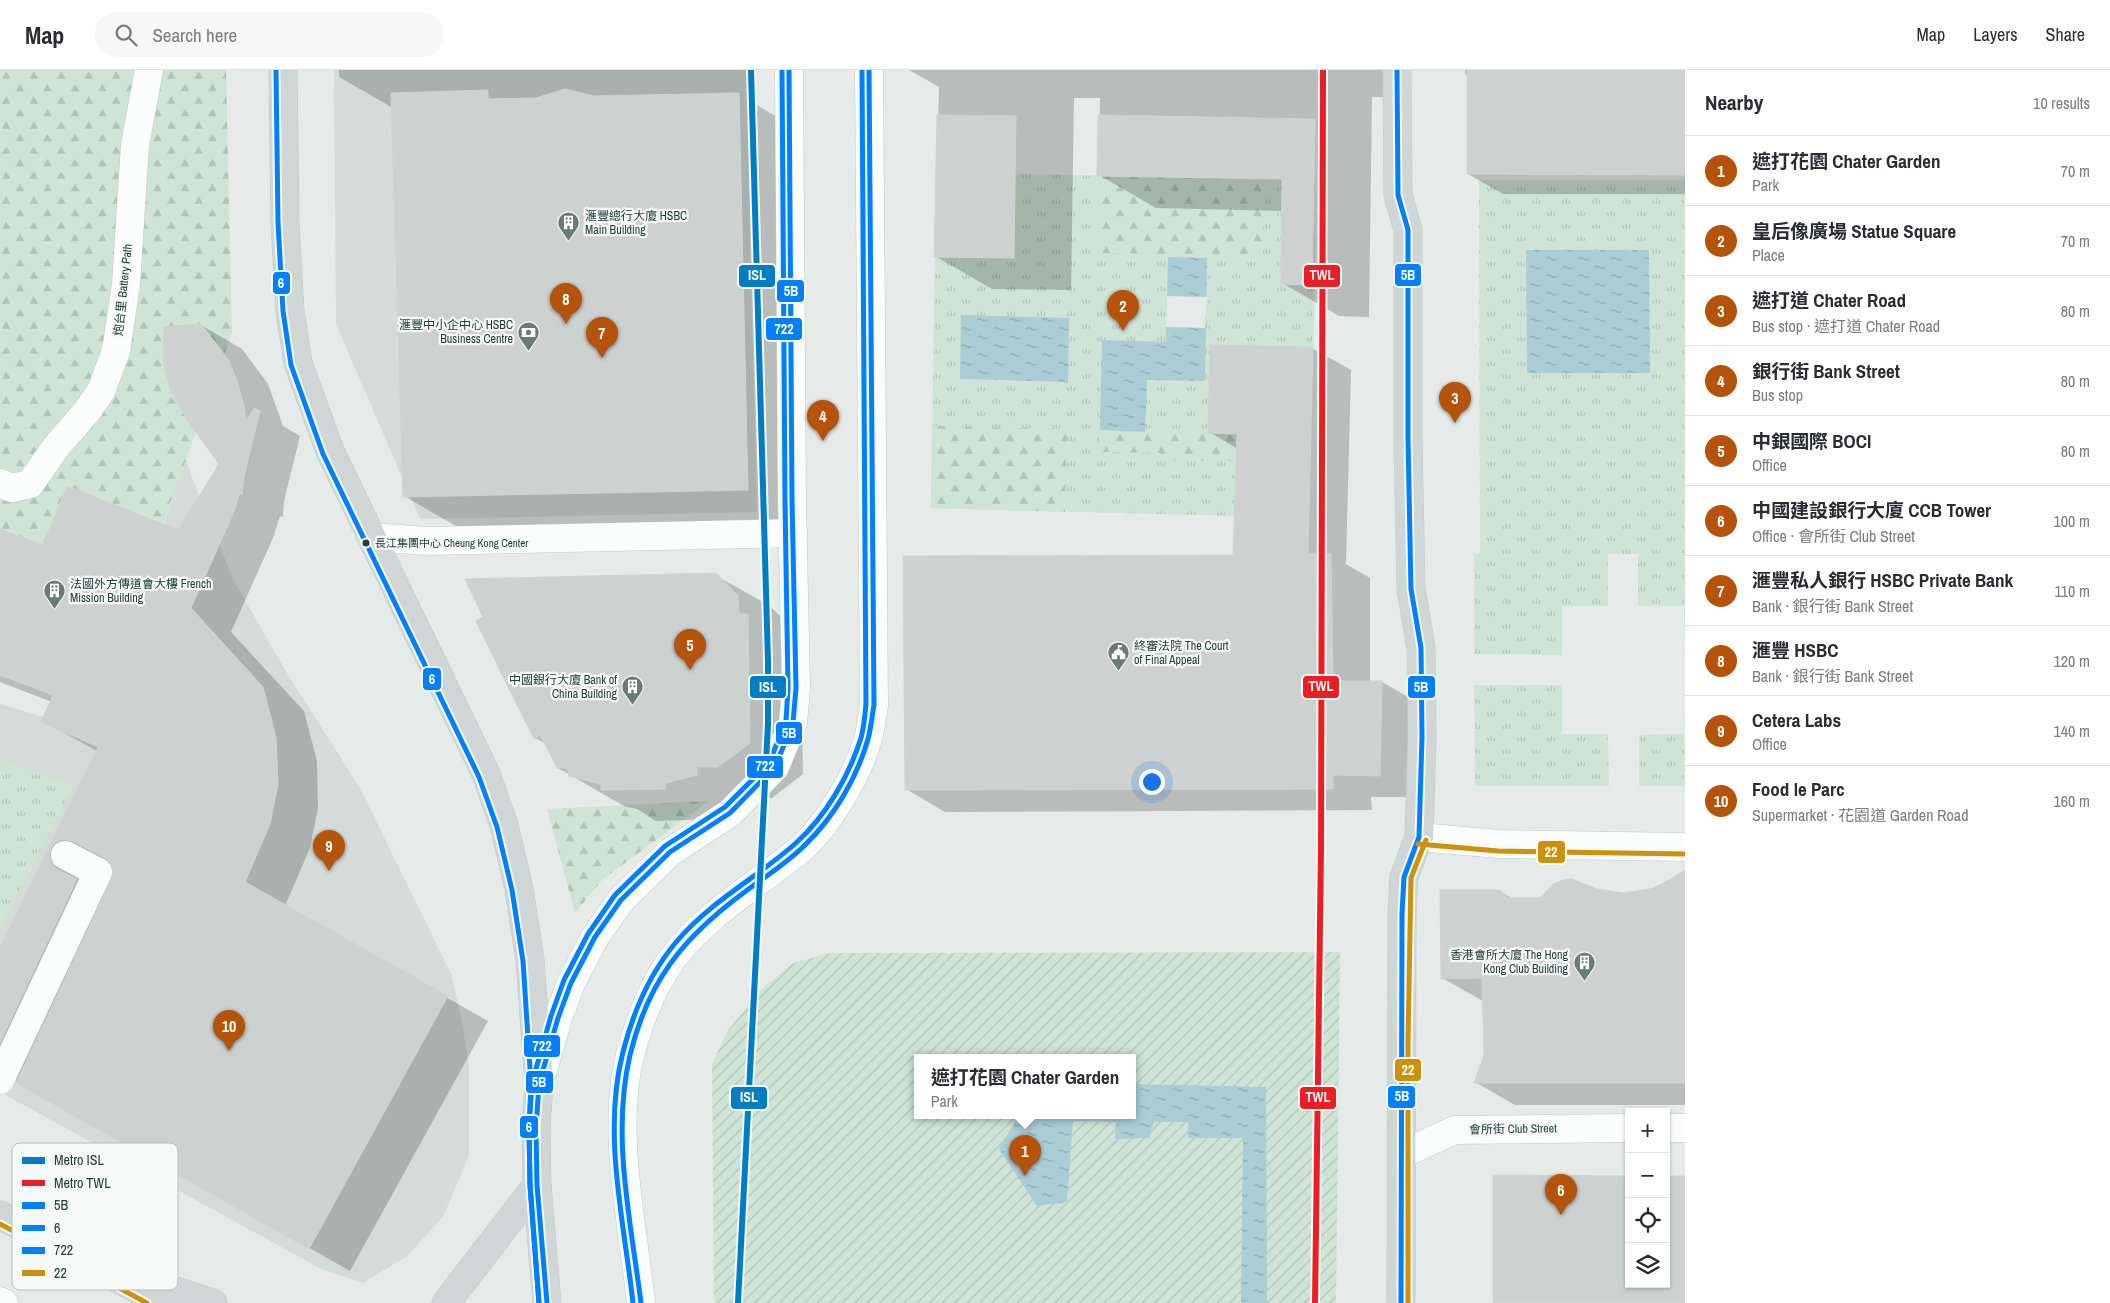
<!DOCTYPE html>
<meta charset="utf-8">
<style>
:root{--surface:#fff;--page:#f7f7f7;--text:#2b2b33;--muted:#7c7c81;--line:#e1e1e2;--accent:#b45309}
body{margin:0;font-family:"Archivo Narrow","Noto Sans TC",sans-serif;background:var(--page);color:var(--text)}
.controls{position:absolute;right:15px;bottom:15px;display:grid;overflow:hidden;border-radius:0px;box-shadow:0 1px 4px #0004}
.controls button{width:45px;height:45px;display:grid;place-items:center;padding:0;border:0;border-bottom:1px solid var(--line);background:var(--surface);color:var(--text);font:25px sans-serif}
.you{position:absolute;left:1151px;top:711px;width:18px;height:18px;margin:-12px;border:4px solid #fff;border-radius:50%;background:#1a73e8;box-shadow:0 0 0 8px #1a73e833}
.badge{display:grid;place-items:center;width:32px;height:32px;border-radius:50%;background:var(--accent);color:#fff;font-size:16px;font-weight:700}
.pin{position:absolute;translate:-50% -41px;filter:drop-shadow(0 1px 2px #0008)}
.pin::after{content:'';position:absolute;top:26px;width:18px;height:15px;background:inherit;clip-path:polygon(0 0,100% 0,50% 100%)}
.popup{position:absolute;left:914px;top:984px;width:222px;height:65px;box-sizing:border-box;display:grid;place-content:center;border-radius:0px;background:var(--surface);filter:drop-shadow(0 1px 4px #0005);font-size:16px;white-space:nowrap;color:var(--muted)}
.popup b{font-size:19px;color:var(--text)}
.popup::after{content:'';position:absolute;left:50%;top:100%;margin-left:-10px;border:10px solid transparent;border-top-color:var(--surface)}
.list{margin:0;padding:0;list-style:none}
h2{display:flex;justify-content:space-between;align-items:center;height:65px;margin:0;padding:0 20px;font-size:21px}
h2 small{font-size:16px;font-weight:400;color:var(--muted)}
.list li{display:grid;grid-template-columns:32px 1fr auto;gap:15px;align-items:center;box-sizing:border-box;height:70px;padding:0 20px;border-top:1px solid var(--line)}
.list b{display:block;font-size:19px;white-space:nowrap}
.list p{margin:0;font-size:16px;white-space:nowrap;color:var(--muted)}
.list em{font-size:16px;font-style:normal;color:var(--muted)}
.icon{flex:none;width:28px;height:28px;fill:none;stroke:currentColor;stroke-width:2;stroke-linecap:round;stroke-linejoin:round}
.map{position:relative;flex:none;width:1685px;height:1233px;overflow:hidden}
header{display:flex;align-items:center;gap:30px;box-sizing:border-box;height:70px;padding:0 25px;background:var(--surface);border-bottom:1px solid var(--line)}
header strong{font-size:24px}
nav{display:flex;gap:28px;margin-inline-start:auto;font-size:18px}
.search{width:350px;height:45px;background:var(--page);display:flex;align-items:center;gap:12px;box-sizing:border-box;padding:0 18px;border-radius:28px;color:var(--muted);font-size:19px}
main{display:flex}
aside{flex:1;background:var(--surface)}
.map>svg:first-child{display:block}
</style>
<header>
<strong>Map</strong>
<div class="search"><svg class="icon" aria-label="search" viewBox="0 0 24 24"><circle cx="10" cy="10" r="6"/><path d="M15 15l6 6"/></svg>Search here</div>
<nav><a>Map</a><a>Layers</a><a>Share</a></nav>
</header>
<main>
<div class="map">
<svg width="1685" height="1233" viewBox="0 0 1685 1233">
<defs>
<pattern id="grass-tufts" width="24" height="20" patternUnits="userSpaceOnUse" patternTransform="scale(1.25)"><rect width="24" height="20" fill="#d0e3d7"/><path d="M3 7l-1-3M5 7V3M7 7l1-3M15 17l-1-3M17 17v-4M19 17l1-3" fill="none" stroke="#b2c4b9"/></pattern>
<pattern id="forest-firs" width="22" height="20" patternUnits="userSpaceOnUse" patternTransform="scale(1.25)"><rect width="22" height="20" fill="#d0e3d7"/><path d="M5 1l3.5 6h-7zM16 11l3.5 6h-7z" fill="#b2c4b9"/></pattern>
<pattern id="garden-furrows" width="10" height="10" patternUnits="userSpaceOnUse" patternTransform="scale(1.25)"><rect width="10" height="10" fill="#d0e3d7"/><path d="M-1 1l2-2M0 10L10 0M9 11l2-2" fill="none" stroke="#b2c4b9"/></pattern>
<pattern id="water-ripples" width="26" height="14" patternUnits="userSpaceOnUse" patternTransform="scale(1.25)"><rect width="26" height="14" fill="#aacdd6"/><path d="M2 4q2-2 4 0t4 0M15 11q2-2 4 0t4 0" fill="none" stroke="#8aa8af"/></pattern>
</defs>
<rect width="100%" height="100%" fill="#e6ebe9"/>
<g fill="#d4dcd9">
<polygon points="334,0 749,0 750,172 757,442 420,449 336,254"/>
<polygon points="173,353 193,410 234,511 287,603 360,718 452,906 463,957 469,995 469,1086 443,1147 407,1186 363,1213 321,1199 0,1022 0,634 84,659 169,439 95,364"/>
</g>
<g fill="url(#grass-tufts)">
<polygon points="937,45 1016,46 1016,104 1238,108 1239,47 1315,49 1314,246 1309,448 931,438"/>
<polygon points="1479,110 1685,110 1685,584 1684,536 1638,536 1638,484 1608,484 1608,536 1562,536 1562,585 1474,584 1474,484 1480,484"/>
<polygon points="1474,615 1562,615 1562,664 1608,664 1609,716 1475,716"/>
<polygon points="1684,615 1685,716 1639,716 1639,665 1684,664"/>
<polygon points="0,690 74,715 0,858"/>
</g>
<g fill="url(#forest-firs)">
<polygon points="0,0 226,0 232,263 118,576 0,517"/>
<polygon points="1097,106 1264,109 1263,186 1096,183"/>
<polygon points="932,356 1067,359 1065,442 931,438"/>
<polygon points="1100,360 1237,364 1236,391 1160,390 1160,383 1099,382"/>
<polygon points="709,731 602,810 575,843 547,739"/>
</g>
<path fill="url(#garden-furrows)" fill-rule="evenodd" d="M 1340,882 L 1336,1233 L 714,1233 L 712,994 L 728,960 L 762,919 L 793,893 L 830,883 ZM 918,987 L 1132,987 L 1132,1045 L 918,1045 Z"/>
<g fill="url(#water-ripples)">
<polygon points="1526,180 1649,180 1650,303 1527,303"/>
<polygon points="1168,187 1207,188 1205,311 1147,310 1145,362 1100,360 1102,270 1166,272"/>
<polygon points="961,245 1069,248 1068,312 960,309"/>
<polygon points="1133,1014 1266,1017 1267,1233 1241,1233 1243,1068 1188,1068 1188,1052 1154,1052 1149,1068 1115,1069 1116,1052 1073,1051 1067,1132 1037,1136 999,1079 1019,1045 1132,1045"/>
</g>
<polygon fill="#e6ebe9" points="1167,226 1207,227 1205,258 1166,257"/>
<g fill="#0003" fill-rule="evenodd">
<polygon points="339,0 753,0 753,33 795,57 804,452 461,459 404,426 393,38 339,7"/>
<polygon points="909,0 1387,0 1387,27 1372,27 1369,247 1339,246 1282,213 1283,141 1156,138 1099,105 1100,28 1074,28 1071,220 992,219 935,186 939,17"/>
<polygon points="1465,0 1685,0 1685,124 1503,124 1468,104 1468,6 1465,4"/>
<path d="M 201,255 L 242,279 L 268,314 L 283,356 L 300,366 L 284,431 L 283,447 L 280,446 L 273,468 L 231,562 L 304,641 L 317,691 L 318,738 L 310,778 L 285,836 L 488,951 L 350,1201 L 0,1002 L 0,880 L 97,681 L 43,651 L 52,632 L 0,612 L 0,460 L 44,477 L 179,461 L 221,394 ZM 106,792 L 112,794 L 115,801 L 105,826 L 93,819 Z"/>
<polygon points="1312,278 1351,300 1346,494 1370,508 1370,612 1382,612 1420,634 1418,727 1371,727 1372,740 945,742 906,719 1234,486 1238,379 1209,362"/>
<polygon points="715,505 770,536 792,558 801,577 803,704 772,728 750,728 719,749 656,751 637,739 624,736 558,698 546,674 535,668"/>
<polygon points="1685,812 1685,1035 1515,1035 1475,1012 1485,985 1483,931 1442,908 1500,821 1513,829 1541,829 1596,820 1623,824"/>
</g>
<g fill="#cdd2d0" stroke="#cfd4d2">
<polygon points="1467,0 1685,0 1685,105 1467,104"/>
<polygon points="565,19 594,26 739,23 748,420 403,427 391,23 488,20 488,29 536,28"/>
<polygon points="937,45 1016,46 1014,188 934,187"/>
<polygon points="1098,45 1315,49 1312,215 1281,214 1282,109 1097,106"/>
<polygon points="201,254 228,289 237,311 244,336 246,352 254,338 260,341 244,407 242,425 240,423 233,444 191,538 263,617 276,667 278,714 270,754 245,812 448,926 309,1179 16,1013 112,808 113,800 111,793 105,788 72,771 64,769 56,772 51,778 49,786 52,793 57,799 77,809 0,973 0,877 98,677 41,652 53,625 0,605 0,459 43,475 67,416 178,460 219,394 187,350 171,321 163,291 164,257"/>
<polygon points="1210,275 1313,277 1308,484 1331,484 1333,611 1382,611 1380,706 1333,705 1333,719 905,720 903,486 1233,485 1237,364 1208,363"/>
<polygon points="716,503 738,526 739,544 748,544 750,673 718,697 697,697 697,705 666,713 665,719 601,720 601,714 569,706 567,698 557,698 540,665 534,669 503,607 476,551 483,547 465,509"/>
<polygon points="1685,800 1685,1013 1474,1013 1484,985 1482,908 1441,909 1440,820 1500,820 1508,828 1540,828 1553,814 1566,809 1572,809 1597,819 1623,823 1650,819 1662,814"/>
<polygon points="1493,1105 1629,1106 1629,1214 1666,1214 1666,1106 1685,1106 1685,1233 1493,1233"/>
</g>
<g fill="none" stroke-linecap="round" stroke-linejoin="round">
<defs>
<g id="minor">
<polyline points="0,413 12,418 30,414 56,377 88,340 101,321 116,281 126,214 135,75 149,0"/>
<polyline points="371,467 428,471 793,463"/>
<polyline points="1419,767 1498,774 1685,777"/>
<polyline points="0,1010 98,802 65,785"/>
<polyline points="540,1010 558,948 571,913 595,867 621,830 670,782 730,743 775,697 793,653 796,618 792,430 789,0"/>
<polyline points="1666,1058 1685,1058"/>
<polyline points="1402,1084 1455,1060 1629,1058"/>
<polyline points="0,1231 4,1233"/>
<path d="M 641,1233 C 633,1156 611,1060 630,985 C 639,952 652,916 673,888 C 700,852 739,826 775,799 C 784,791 796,784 805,775 C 831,750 858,704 868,669 C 871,658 872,646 874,635 L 869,0"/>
</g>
<g id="major">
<polyline points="283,0 285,153 290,241 298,293 330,381 486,704 504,755 519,819 530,890 539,1014 536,1058 537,1115 547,1233"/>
<polyline points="1397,0 1398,125 1408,160 1408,369 1411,519 1421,578 1422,667 1419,767 1404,807 1402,844 1401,1233"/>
<polyline points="0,1145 163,1233"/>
<polyline points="143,1210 213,1233"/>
<polyline points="446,1233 537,1115"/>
</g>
</defs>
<use href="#minor" stroke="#c3c8c6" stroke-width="29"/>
<use href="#major" stroke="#c2cac8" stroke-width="29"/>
<use href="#minor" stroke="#fbfcfc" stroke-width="28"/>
<use href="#major" stroke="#cfd6d5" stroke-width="28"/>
<defs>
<g id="bus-1">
<polyline points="1397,0 1398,125 1408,160 1408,369 1411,519 1421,578 1422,667 1419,767 1404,807 1402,844 1401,1233"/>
<polyline points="547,1233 537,1115 536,1058 539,1014 558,948 571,913 595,867 621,830 670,782 730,743 775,697 793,653 796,618 792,430 789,0"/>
<path d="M 641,1233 C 631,1152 611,1066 630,985 C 648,911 683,868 742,824 C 763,808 786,794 805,775 C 834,747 857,708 868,669 C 871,658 872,646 874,635 L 869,0"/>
</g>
<polyline id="bus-2" points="276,0 278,153 283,241 291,295 323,384 479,707 497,757 512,820 523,891 531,1014 529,1058 530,1115 539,1233"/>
<g id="bus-3">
<polyline points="539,1233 530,1115 529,1058 532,1013 551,946 564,910 588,864 615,825 665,776 725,737 769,693 786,651 788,618 785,430 782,0"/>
<path d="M 633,1233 C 624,1151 602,1063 623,982 C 633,942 650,903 677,871 C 711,831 758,807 796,773 C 826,746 849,706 861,668 C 864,657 865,645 866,634 L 862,0"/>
</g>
<g id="bus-4">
<polyline points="1418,774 1498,781 1685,784"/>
<polyline points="0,1154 147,1233"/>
<polyline points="1408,1233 1408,973 1411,808 1426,770"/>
</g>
</defs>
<use href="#bus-1" stroke="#f5f9f7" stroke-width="9"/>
<use href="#bus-2" stroke="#f5f9f7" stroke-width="9"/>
<use href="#bus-3" stroke="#f5f9f7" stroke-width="9"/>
<use href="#bus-4" stroke="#f5f9f7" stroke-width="9"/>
<use href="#bus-1" stroke="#0080ff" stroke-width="5"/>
<use href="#bus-2" stroke="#0080ff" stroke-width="5"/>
<use href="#bus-3" stroke="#0080ff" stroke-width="5"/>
<use href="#bus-4" stroke="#cd910b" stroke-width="5"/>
<defs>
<polyline id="metro-1" points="738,1233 768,654 768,591 751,0"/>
<polyline id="metro-2" points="1315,1233 1321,778 1323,0"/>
</defs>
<use href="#metro-1" stroke="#f5f9f7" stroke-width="10"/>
<use href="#metro-2" stroke="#f5f9f7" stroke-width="10"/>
<use href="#metro-1" stroke="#007dc5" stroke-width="6"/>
<use href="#metro-2" stroke="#ed1d24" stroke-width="6"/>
</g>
<defs>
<symbol id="building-pin" viewBox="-11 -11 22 30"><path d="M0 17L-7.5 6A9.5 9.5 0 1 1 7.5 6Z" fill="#687b77" stroke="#f5f9f7"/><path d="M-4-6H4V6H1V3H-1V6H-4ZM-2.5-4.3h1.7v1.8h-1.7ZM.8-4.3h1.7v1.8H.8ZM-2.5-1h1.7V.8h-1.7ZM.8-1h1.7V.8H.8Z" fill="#fff"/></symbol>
<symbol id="bank-pin" viewBox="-11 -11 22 30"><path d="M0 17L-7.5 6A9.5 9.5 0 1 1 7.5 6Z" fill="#687b77" stroke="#f5f9f7"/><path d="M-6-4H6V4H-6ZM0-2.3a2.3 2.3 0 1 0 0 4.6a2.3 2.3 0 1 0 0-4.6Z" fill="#fff"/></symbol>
<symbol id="civic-pin" viewBox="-11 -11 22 30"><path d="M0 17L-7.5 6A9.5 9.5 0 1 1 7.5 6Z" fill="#687b77" stroke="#f5f9f7"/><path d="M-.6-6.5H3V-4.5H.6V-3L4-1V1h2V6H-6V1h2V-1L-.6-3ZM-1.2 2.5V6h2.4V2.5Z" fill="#fff"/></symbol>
</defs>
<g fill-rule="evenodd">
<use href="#building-pin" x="556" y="140" width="25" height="34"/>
<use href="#bank-pin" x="516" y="250" width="25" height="34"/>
<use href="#building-pin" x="42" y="508" width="25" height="34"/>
<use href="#civic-pin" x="1106" y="570" width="25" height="34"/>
<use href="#building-pin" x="620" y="604" width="25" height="34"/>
<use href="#building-pin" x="1572" y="880" width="25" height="34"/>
</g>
<circle fill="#243e39" stroke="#f5f9f7" stroke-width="2" cx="366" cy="473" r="4.5"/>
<g text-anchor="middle" stroke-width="4.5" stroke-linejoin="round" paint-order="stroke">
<g font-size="11" fill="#243e39" stroke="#f5f9f7" text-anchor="start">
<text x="375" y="477">長江集團中心 Cheung Kong Center</text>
</g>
<g font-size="12" fill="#243e39" stroke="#f5f9f7" text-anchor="start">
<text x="585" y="150">滙豐總行大廈 HSBC<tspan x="585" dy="14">Main Building</tspan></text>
<text x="513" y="259" text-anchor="end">滙豐中小企中心 HSBC<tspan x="513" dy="14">Business Centre</tspan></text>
<text x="70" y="518">法國外方傳道會大樓 French<tspan x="70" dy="14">Mission Building</tspan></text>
<text x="1134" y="580">終審法院 The Court<tspan x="1134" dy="14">of Final Appeal</tspan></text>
<text x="617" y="614" text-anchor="end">中國銀行大廈 Bank of<tspan x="617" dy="14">China Building</tspan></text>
<text x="1568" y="889" text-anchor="end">香港會所大廈 The Hong<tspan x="1568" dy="14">Kong Club Building</tspan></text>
</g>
<g font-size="12" fill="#243e39" stroke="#f5f9f7">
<text transform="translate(123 220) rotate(-84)" y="4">炮台里 Battery Path</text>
<text transform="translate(1513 1059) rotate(-1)" y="4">會所街 Club Street</text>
</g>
</g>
<rect x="12" y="1073" width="166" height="147" rx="8" fill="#f5f9f7" stroke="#b6c1be" stroke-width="1"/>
<rect x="22" y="1087" width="23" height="7" fill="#007dc5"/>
<rect x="22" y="1110" width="23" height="6" fill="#ed1d24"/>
<rect x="22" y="1132" width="23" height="7" fill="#0080ff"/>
<rect x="22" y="1155" width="23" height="6" fill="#0080ff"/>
<rect x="22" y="1177" width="23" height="7" fill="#0080ff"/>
<rect x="22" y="1200" width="23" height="6" fill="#cd910b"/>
<g font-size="14" fill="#243e39">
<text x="54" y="1095">Metro ISL</text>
<text x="54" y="1118">Metro TWL</text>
<text x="54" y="1140">5B</text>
<text x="54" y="1163">6</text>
<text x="54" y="1185">722</text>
<text x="54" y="1208">22</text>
</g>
<g stroke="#f5f9f7" stroke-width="2">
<rect x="1394" y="193" width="28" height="24" rx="5" fill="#0080ff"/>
<rect x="1303" y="194" width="38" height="24" rx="5" fill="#ed1d24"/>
<rect x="738" y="194" width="38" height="24" rx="5" fill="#007dc5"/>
<rect x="272" y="201" width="19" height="24" rx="5" fill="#0080ff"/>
<rect x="776" y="209" width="29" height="24" rx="5" fill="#0080ff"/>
<rect x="765" y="247" width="38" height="24" rx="5" fill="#0080ff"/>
<rect x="422" y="597" width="20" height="24" rx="5" fill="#0080ff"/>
<rect x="1302" y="605" width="38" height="24" rx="5" fill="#ed1d24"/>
<rect x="749" y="605" width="38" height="24" rx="5" fill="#007dc5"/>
<rect x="1407" y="605" width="29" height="24" rx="5" fill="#0080ff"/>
<rect x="775" y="651" width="28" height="24" rx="5" fill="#0080ff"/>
<rect x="746" y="685" width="38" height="24" rx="5" fill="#0080ff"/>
<rect x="1537" y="770" width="29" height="24" rx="5" fill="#cd910b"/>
<rect x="523" y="964" width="38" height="24" rx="5" fill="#0080ff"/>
<rect x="1394" y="988" width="28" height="24" rx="5" fill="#cd910b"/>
<rect x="525" y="1000" width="29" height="24" rx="5" fill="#0080ff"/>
<rect x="1387" y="1015" width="29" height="24" rx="5" fill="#0080ff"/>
<rect x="1299" y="1016" width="38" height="24" rx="5" fill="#ed1d24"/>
<rect x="730" y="1016" width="38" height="24" rx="5" fill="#007dc5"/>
<rect x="519" y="1045" width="20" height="24" rx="5" fill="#0080ff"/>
</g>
<g font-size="14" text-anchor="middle" font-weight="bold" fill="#fff">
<text x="1408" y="210">5B</text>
<text x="1322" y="210">TWL</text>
<text x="757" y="210">ISL</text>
<text x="281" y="218">6</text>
<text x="791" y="226">5B</text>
<text x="784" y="264">722</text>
<text x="432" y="614">6</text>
<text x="1321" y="621">TWL</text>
<text x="768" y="622">ISL</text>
<text x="1421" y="622">5B</text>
<text x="789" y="668">5B</text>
<text x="765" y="701">722</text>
<text x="1551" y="787">22</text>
<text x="542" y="981">722</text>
<text x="1408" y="1005">22</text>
<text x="539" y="1017">5B</text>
<text x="1402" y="1031">5B</text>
<text x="1318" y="1032">TWL</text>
<text x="749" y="1032">ISL</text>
<text x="529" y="1062">6</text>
</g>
</svg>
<div class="controls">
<button>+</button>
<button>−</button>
<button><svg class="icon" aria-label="locate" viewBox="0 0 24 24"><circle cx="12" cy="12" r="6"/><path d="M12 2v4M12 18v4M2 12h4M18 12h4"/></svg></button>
<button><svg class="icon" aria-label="layers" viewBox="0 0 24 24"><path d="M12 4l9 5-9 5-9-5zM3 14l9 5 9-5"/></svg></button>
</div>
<div class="you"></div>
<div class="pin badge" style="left:1025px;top:1106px">1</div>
<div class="popup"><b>遮打花園 Chater Garden</b>Park</div>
<div class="pin badge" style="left:1123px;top:261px">2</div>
<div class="pin badge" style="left:1455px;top:353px">3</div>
<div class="pin badge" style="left:823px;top:371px">4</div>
<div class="pin badge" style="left:690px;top:600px">5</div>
<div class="pin badge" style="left:1561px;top:1145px">6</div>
<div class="pin badge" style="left:602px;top:288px">7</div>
<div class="pin badge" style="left:566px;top:254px">8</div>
<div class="pin badge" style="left:329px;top:801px">9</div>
<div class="pin badge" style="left:229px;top:981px">10</div>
</div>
<aside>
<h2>Nearby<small>10 results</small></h2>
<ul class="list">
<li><span class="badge">1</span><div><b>遮打花園 Chater Garden</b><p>Park</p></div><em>70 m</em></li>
<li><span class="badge">2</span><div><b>皇后像廣場 Statue Square</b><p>Place</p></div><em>70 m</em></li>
<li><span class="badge">3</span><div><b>遮打道 Chater Road</b><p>Bus stop · 遮打道 Chater Road</p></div><em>80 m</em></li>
<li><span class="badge">4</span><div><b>銀行街 Bank Street</b><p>Bus stop</p></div><em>80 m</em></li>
<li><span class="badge">5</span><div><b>中銀國際 BOCI</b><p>Office</p></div><em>80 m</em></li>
<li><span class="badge">6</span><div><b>中國建設銀行大廈 CCB Tower</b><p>Office · 會所街 Club Street</p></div><em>100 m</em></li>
<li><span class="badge">7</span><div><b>滙豐私人銀行 HSBC Private Bank</b><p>Bank · 銀行街 Bank Street</p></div><em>110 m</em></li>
<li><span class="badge">8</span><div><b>滙豐 HSBC</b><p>Bank · 銀行街 Bank Street</p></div><em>120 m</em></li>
<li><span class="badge">9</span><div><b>Cetera Labs</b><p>Office</p></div><em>140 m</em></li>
<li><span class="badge">10</span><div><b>Food le Parc</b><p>Supermarket · 花園道 Garden Road</p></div><em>160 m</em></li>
</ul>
</aside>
</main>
